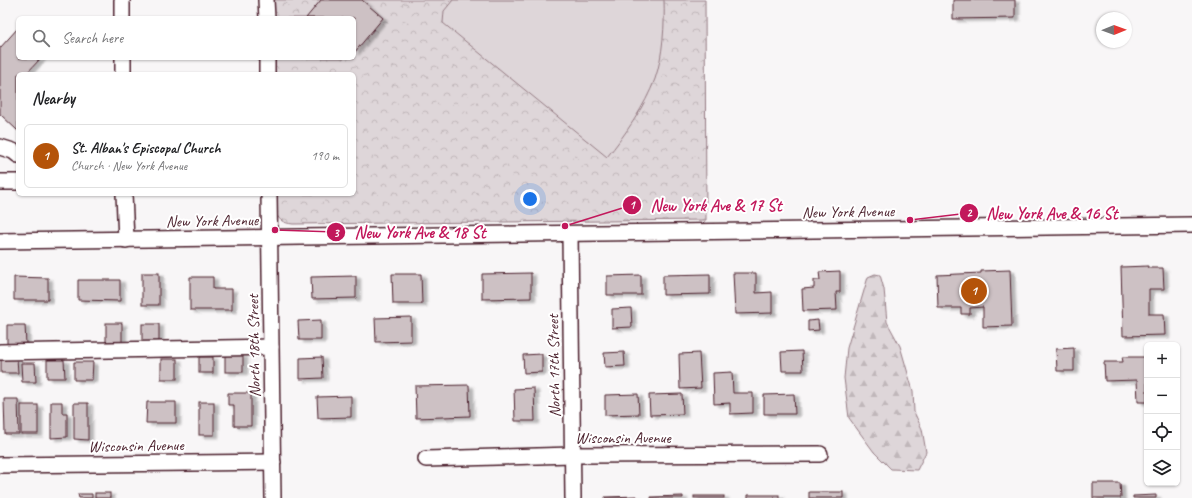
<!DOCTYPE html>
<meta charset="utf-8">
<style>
:root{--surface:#fff;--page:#f2f2f2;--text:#202124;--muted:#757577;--line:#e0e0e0;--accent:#b45309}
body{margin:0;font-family:Caveat,sans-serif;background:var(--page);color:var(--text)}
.controls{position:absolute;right:12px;bottom:12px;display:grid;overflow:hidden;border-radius:6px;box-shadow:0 1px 3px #0004}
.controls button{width:36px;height:36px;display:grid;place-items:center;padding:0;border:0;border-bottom:1px solid var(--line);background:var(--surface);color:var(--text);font:20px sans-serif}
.compass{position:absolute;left:1096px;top:12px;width:36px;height:36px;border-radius:50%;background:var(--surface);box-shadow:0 1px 3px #0004;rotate:89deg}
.you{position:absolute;left:530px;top:199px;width:14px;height:14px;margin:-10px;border:3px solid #fff;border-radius:50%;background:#1a73e8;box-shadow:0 0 0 6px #1a73e833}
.badge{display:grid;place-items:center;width:26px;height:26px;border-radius:50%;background:var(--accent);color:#fff;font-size:13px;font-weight:700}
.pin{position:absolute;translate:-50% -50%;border:2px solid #fff;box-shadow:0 1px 4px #0006}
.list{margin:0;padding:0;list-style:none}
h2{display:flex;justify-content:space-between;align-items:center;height:52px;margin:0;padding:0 16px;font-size:17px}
h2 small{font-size:13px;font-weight:400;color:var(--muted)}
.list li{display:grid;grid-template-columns:26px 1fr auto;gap:12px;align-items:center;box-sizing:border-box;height:64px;margin:0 8px 8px;padding:0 8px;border:1px solid var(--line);border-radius:6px}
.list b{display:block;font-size:15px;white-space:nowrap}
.list p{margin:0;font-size:13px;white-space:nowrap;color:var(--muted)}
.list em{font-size:13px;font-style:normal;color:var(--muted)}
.icon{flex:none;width:22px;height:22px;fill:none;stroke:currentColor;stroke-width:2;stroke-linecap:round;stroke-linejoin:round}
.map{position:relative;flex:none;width:1192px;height:498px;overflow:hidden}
.search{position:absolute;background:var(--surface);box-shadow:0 1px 3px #0004;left:16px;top:16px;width:340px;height:44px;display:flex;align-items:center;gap:10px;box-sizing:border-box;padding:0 14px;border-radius:6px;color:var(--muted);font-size:15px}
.panel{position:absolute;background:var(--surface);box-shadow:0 1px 3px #0004;left:16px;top:72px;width:340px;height:124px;border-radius:6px}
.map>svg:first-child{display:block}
</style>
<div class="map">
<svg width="1192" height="498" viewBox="0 0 1192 498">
<defs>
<pattern id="forest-firs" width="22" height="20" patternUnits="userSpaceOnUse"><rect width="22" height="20" fill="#ded6d9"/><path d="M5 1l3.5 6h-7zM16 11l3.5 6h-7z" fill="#c0b7ba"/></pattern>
<pattern id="park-crowns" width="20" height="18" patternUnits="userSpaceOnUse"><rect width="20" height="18" fill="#ded6d9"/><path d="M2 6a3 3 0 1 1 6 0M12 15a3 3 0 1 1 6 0" fill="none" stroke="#c0b7ba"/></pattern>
<filter id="shadow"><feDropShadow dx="4.5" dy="2.5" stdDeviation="1" flood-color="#0004"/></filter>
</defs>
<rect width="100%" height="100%" fill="#f8f6f7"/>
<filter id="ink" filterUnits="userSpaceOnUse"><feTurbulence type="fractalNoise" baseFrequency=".025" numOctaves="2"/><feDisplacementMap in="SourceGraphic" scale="8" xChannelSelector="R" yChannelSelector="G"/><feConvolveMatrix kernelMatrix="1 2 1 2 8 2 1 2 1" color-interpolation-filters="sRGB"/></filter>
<g filter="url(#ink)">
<polygon fill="url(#forest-firs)" stroke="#947a82" points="875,274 880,275 884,289 887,322 900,346 913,391 914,412 922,429 926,452 917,470 891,469 874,452 849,418 844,378 847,348 868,277"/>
<path fill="url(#park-crowns)" stroke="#947a82" d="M 274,0 L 705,0 L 706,220 L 293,224 C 273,222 276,211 276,194 L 354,194 L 354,74 L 274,74 L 274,58 L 354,58 L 354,18 L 274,18 Z"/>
<path fill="#ded6d9" stroke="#947a82" d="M 453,0 L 664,0 C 665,24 663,56 655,79 C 645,106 625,135 607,157 L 443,23 L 444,11 Z"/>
<g fill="#cdc1c4" stroke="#4a1f2b" filter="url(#shadow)">
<polygon points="321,0 362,0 383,18 354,53 354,18 306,18"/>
<polygon points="953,0 1015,0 1015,18 953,19"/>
<polygon points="18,28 18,58 41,58 26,74 18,74 18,131 0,114 0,48"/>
<polygon points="1148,266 1148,268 1163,268 1164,289 1149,289 1149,314 1164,314 1165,335 1123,336 1121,267"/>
<polygon points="1010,270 1012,326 983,327 983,307 970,308 970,314 961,314 961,308 938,308 937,275 981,273 981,271"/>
<polygon points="840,271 840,292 836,292 837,310 803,311 802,289 814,288 814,280 820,280 819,272"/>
<rect x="142" y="273" width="17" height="32"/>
<polygon points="531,273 531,298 482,299 482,274"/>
<polygon points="733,273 756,273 756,293 772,292 772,313 735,314"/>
<polygon points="392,274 421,274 422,304 393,304"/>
<polygon points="710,274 710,294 663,295 663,275"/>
<polygon points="641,275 641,295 607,295 607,276"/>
<polygon points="356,276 356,298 312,299 311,277"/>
<polygon points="14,277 48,278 48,300 14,300"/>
<polygon points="190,277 213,277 213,289 232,289 232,310 190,310"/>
<polygon points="78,280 120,280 120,301 78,300"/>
<polygon points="631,308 632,327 612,328 612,309"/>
<polygon points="411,317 411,341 376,342 375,318"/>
<polygon points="321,320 321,340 299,340 298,321"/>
<polygon points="818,320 819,330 808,331 808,321"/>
<rect x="106" y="323" width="16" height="19"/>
<rect x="142" y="324" width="17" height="20"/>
<polygon points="7,325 25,325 26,344 7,344"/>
<polygon points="1074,348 1074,371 1057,371 1056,349"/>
<polygon points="802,351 803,371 782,371 781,352"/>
<polygon points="624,352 625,366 605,367 604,353"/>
<polygon points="699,353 701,388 680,389 679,354"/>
<polygon points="542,354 542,372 524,373 523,355"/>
<rect x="225" y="355" width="18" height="17"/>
<rect x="199" y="357" width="14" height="16"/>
<polygon points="322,357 323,378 300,379 300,358"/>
<polygon points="1122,357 1147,357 1147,402 1138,402 1137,380 1105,381 1104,362 1123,362"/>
<polygon points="1,358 17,358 18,373 1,373"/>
<rect x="161" y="359" width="16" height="20"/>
<polygon points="47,360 64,360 65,378 47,378"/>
<polygon points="74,362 93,362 92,380 74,380"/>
<polygon points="21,363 35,363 36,382 22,382"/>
<polygon points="732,372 733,393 753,393 753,413 730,414 730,403 714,404 713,373"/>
<polygon points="469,385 470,416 416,418 415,386"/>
<polygon points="534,388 535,421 515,421 514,389"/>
<polygon points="228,393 251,393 251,426 234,426 234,405 228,405"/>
<polygon points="638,394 639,414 605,415 605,395"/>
<polygon points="682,394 683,414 650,415 649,395"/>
<polygon points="794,394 795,414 764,414 764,395"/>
<polygon points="351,396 351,417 318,418 317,397"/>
<polygon points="4,399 18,399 19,434 5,434"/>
<polygon points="51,402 62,402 62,413 67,413 67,437 51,438"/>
<polygon points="147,402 176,402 176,423 146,423"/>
<rect x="199" y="402" width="15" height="33"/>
<polygon points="74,403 88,403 88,440 74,439"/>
<rect x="21" y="405" width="17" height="29"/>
<polygon points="1093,483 1120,483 1121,498 1093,498"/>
<rect x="809" y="492" width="34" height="6"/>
<rect x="95" y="493" width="15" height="5"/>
<polygon points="78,494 92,494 92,498 79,498"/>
<rect x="748" y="495" width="31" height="3"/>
<polygon points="1156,495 1156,498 1133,498 1133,496"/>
<polygon points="637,496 637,498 605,498 605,497"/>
<polygon points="683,496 683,498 651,498 651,497"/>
<rect x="694" y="496" width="30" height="2"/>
</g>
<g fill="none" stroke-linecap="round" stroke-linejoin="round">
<defs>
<g id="minor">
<polyline points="122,0 122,18"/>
<polyline points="266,0 267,18"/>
<polyline points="123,58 123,74"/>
<polyline points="267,58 267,74"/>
<polyline points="0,147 13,151 18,155"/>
<polyline points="0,182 18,182"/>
<polyline points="124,194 126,240"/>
<polyline points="269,194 273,498"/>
<polyline points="570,234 573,498"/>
<polyline points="0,241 1192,225"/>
<polyline points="0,352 271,347"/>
<polyline points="426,459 572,455 820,454"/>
<polyline points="0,465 273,462"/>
</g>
</defs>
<use href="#minor" stroke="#4a1f2b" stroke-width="18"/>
<use href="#minor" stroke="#fff" stroke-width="15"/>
</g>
</g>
<g text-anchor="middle" stroke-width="4" stroke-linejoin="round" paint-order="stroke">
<g font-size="16" fill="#4a1f2b" stroke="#fff">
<text transform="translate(848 211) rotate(-1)" y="6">New York Avenue</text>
<text transform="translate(212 220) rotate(-1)" y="6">New York Avenue</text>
<text transform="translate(253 346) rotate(-91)" y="6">North 18th Street</text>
<text transform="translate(553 366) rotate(-91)" y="6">North 17th Street</text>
<text x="623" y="443">Wisconsin Avenue</text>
<text transform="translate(136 445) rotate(-1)" y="6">Wisconsin Avenue</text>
</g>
</g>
<path fill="none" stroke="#c2185b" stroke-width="1.5" d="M565 226L632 205M910 220L969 213M275 230L336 232"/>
<g fill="#c2185b" stroke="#fff" stroke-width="1.5">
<circle cx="565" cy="226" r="4"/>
<circle cx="910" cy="220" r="4"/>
<circle cx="275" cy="230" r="4"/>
<circle cx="632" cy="205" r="10"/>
<circle cx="969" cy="213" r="10"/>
<circle cx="336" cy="232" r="10"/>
</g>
<g font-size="12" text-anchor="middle" font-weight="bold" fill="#fff">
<text x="632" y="209">1</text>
<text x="969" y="217">2</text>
<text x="336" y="237">3</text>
</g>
<g font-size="17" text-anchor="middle" font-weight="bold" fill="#c2185b" stroke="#fff" stroke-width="4" stroke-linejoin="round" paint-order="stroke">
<text x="716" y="211">New York Ave &amp; 17 St</text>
<text x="1052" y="219">New York Ave &amp; 16 St</text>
<text x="420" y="238">New York Ave &amp; 18 St</text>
</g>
</svg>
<div class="controls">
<button>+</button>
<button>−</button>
<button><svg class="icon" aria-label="locate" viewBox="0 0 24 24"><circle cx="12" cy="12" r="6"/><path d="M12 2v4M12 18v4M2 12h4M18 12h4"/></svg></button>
<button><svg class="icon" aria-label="layers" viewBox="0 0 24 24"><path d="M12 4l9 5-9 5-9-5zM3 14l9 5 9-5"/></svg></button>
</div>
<svg class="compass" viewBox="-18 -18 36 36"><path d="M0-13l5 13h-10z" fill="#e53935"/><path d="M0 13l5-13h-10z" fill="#757577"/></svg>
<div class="you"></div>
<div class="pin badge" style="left:974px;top:291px">1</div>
<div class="search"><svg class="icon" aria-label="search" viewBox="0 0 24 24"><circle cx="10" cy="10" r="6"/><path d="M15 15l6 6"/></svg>Search here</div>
<section class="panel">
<h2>Nearby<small></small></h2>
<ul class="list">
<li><span class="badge">1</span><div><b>St. Alban's Episcopal Church</b><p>Church · New York Avenue</p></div><em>190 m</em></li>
</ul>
</section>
</div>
